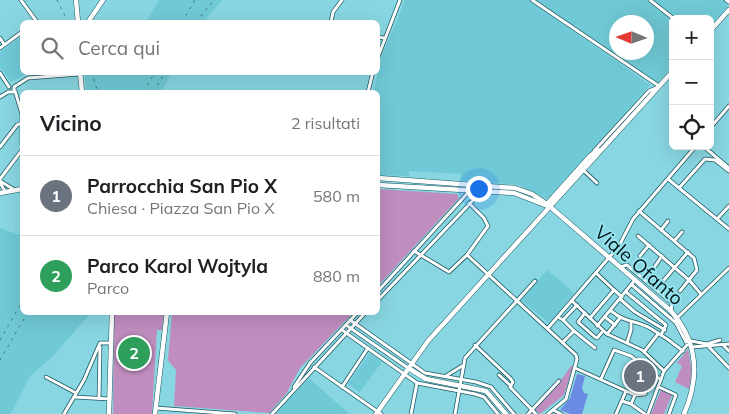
<!DOCTYPE html>
<html lang="it">
<meta charset="utf-8">
<style>
:root{--surface:#fff;--page:#f2f2f2;--text:#202124;--muted:#757577;--line:#e0e0e0;--accent:#c53730}
body{margin:0;font-family:Mulish,sans-serif;background:var(--page);color:var(--text)}
.controls{position:absolute;right:15px;top:15px;display:grid;overflow:hidden;border-radius:8px;box-shadow:0 5px 20px #0002}
.controls button{width:45px;height:45px;display:grid;place-items:center;padding:0;border:0;border-bottom:1px solid var(--line);background:var(--surface);color:var(--text);font:25px sans-serif}
.compass{position:absolute;left:609px;top:15px;width:45px;height:45px;border-radius:50%;background:var(--surface);box-shadow:0 5px 20px #0002;rotate:272deg}
.you{position:absolute;left:478px;top:188px;width:18px;height:18px;margin:-12px;border:4px solid #fff;border-radius:50%;background:#1a73e8;box-shadow:0 0 0 8px #1a73e833}
.badge{display:grid;place-items:center;width:32px;height:32px;border-radius:50%;background:var(--accent);color:#fff;font-size:16px;font-weight:700}
.pin{position:absolute;translate:-50% -50%;border:2px solid #fff;box-shadow:0 1px 5px #0006}
.list{margin:0;padding:0;list-style:none}
h2{display:flex;justify-content:space-between;align-items:center;height:65px;margin:0;padding:0 20px;font-size:21px}
h2 small{font-size:16px;font-weight:400;color:var(--muted)}
.list li{display:grid;grid-template-columns:32px 1fr auto;gap:15px;align-items:center;box-sizing:border-box;height:80px;padding:0 20px;border-top:1px solid var(--line)}
.list b{display:block;font-size:19px;white-space:nowrap}
.list p{margin:0;font-size:16px;white-space:nowrap;color:var(--muted)}
.list em{font-size:16px;font-style:normal;color:var(--muted)}
.icon{flex:none;width:28px;height:28px;fill:none;stroke:currentColor;stroke-width:2;stroke-linecap:round;stroke-linejoin:round}
.map{position:relative;flex:none;width:729px;height:414px;overflow:hidden}
.search{position:absolute;background:var(--surface);box-shadow:0 5px 20px #0002;left:20px;top:20px;width:360px;height:55px;display:flex;align-items:center;gap:12px;box-sizing:border-box;padding:0 18px;border-radius:8px;color:var(--muted);font-size:19px}
.panel{position:absolute;background:var(--surface);box-shadow:0 5px 20px #0002;left:20px;top:90px;width:360px;height:225px;border-radius:8px}
.map>svg:first-child{display:block}
</style>
<div class="map">
<svg width="729" height="414" viewBox="0 0 729 414">
<rect width="100%" height="100%" fill="#88d6e2"/>
<g fill="#70c9d6" fill-rule="evenodd">
<polygon points="159,0 222,0 203,22 146,22"/>
<polygon points="405,0 529,0 650,85 548,199 519,185 460,180 461,174 409,171 409,176 378,175 378,92 373,92 382,56"/>
<path d="M 535,0 L 724,0 L 729,6 L 710,26 L 710,19 L 673,19 L 673,66 L 657,84 ZM 616,22 L 646,22 L 646,52 L 616,52 Z"/>
<polygon points="22,36 22,72 28,73 11,82 0,67 0,52"/>
<polygon points="85,73 85,72 172,73 161,92 86,92"/>
<polygon points="0,228 22,236 22,312 91,313 52,357 31,375 10,414 0,414"/>
<polygon points="547,270 574,293 549,323 521,300"/>
<polygon points="370,353 382,362 360,392 348,384"/>
<polygon points="309,378 348,413 349,414 275,414"/>
</g>
<g fill="#c08dbf">
<polygon points="378,189 457,194 459,198 378,286"/>
<polygon points="114,313 164,313 162,330 157,330 152,414 113,414"/>
<polygon points="172,313 172,312 353,313 300,368 286,394 269,413 174,406 176,370 168,360"/>
<polygon points="688,349 692,371 689,389 675,382 682,366 677,363"/>
<polygon points="571,366 573,366 564,395 540,414 535,409 558,384"/>
<polygon points="661,390 672,395 664,414 651,414"/>
</g>
<polygon fill="#6c8ce3" points="577,374 585,376 582,388 584,393 588,394 582,414 570,414 560,410 570,398"/>
<g fill="none" stroke-linecap="round" stroke-linejoin="round">
<defs>
<g id="street">
<polyline points="21,0 37,22"/>
<polyline points="532,0 659,86"/>
<polyline points="650,0 674,19"/>
<polyline points="726,0 729,2"/>
<polyline points="331,22 333,12 342,0"/>
<polyline points="378,37 384,38"/>
<polyline points="0,38 4,44"/>
<polyline points="0,48 22,32"/>
<polyline points="378,57 400,0"/>
<polyline points="0,73 9,87"/>
<polyline points="15,91 22,114 22,144"/>
<polyline points="368,92 373,72"/>
<polyline points="0,97 8,92 14,92 14,87 28,78 80,74"/>
<polyline points="710,128 729,106"/>
<polyline points="703,146 729,168"/>
<polyline points="0,147 17,125 22,123"/>
<polyline points="594,151 649,91 656,88"/>
<polyline points="583,170 597,183"/>
<polyline points="0,179 22,150"/>
<polyline points="668,179 729,229"/>
<polyline points="0,181 13,189"/>
<polyline points="0,183 5,191"/>
<polyline points="679,188 705,159 715,160 729,171"/>
<polyline points="639,211 694,258 697,270 680,291"/>
<polyline points="717,219 729,206"/>
<polyline points="661,230 668,221"/>
<polyline points="638,236 689,280 701,294"/>
<polyline points="675,240 682,232"/>
<polyline points="414,251 449,272 467,255 488,226 484,218 469,203"/>
<polyline points="467,255 576,355 577,359 566,399 548,414"/>
<polyline points="640,256 649,245"/>
<polyline points="620,267 627,265 672,303 671,311"/>
<polyline points="653,269 662,256"/>
<polyline points="664,280 688,252"/>
<polyline points="632,285 675,322"/>
<polyline points="614,290 622,297"/>
<polyline points="378,291 475,185"/>
<polyline points="626,292 666,325 661,335"/>
<polyline points="620,299 635,312 665,330"/>
<polyline points="378,300 481,192"/>
<polyline points="572,301 607,334 642,350 664,371"/>
<path d="M 611,311 C 626,323 635,320 650,328 C 662,335 672,342 683,351"/>
<polyline points="585,313 578,322 595,337 597,338 603,331"/>
<polyline points="558,317 563,320 577,305"/>
<polyline points="605,317 615,325"/>
<polyline points="590,318 614,290 596,273"/>
<polyline points="350,320 425,373 476,382 491,387 514,414"/>
<polyline points="563,320 574,331"/>
<polyline points="346,325 408,368"/>
<polyline points="597,326 635,280"/>
<polyline points="548,328 619,246 633,219 696,146"/>
<polyline points="342,330 417,383 475,394 484,397 498,414"/>
<polyline points="607,334 620,318"/>
<polyline points="691,341 707,344 720,340"/>
<polyline points="563,342 574,331 595,348"/>
<polyline points="686,342 676,323 677,318 729,268"/>
<polyline points="627,343 631,330 631,323"/>
<polyline points="475,345 511,379 513,382 510,387 536,414"/>
<polyline points="724,346 729,351"/>
<polyline points="692,347 729,344"/>
<polyline points="709,347 729,368"/>
<polyline points="644,352 658,334"/>
<polyline points="314,367 381,414"/>
<polyline points="575,368 626,391"/>
<polyline points="499,375 511,386"/>
<polyline points="446,376 462,366"/>
<polyline points="46,377 76,393"/>
<polyline points="601,379 614,350 631,356 661,380"/>
<polyline points="294,387 310,363 358,312"/>
<polyline points="342,387 368,348"/>
<polyline points="659,387 676,395 669,414"/>
<polyline points="635,395 645,394 651,379"/>
<polyline points="74,397 110,399"/>
<polyline points="99,399 100,347"/>
<polyline points="631,404 645,414"/>
<polyline points="156,408 235,414"/>
<polyline points="553,410 561,414"/>
<polyline points="64,414 84,380 100,343 111,343"/>
<polyline points="272,414 366,312"/>
<polyline points="411,414 417,383"/>
<polyline points="455,414 465,358 535,281"/>
<polyline points="528,414 559,381"/>
<polyline points="616,414 626,391 635,395 631,404 622,401"/>
<polyline points="648,414 664,371 687,345"/>
</g>
<g id="secondary">
<polyline points="76,0 78,22"/>
<polyline points="88,22 103,0"/>
<polyline points="710,31 729,10"/>
<polyline points="80,72 82,92"/>
<path d="M 378,178 L 515,188 L 532,194 L 547,204 L 671,311 C 698,342 700,377 684,414"/>
<polyline points="378,185 514,193 550,207"/>
<polyline points="0,193 22,189"/>
<polyline points="547,204 590,156 598,150"/>
<polyline points="408,368 426,379 486,391 506,414"/>
<polyline points="109,414 112,312"/>
<polyline points="155,414 167,312"/>
<polyline points="376,414 428,341 673,71"/>
</g>
</defs>
<use href="#street" stroke="#1b5961" stroke-width="4.5"/>
<use href="#secondary" stroke="#1b5961" stroke-width="5.5"/>
<use href="#street" stroke="#fff" stroke-width="3"/>
<use href="#secondary" stroke="#fff" stroke-width="4.5"/>
<g stroke="#43747c" stroke-width="1" stroke-dasharray="2.5 5" stroke-linecap="butt">
<polyline points="57,0 68,22"/>
<polyline points="182,22 195,0"/>
<polyline points="196,22 214,0"/>
<polyline points="91,72 98,92"/>
<polyline points="144,92 155,72"/>
<polyline points="154,92 165,72"/>
<polyline points="0,340 22,302"/>
<polyline points="0,360 28,312"/>
</g>
</g>
<g text-anchor="middle" stroke-width="4" stroke-linejoin="round" paint-order="stroke">
<g font-size="19" fill="#001417" stroke="#95e3ef">
<text transform="translate(639 265) rotate(41)" y="7">Viale Ofanto</text>
</g>
</g>
</svg>
<div class="controls">
<button>+</button>
<button>−</button>
<button><svg class="icon" aria-label="locate" viewBox="0 0 24 24"><circle cx="12" cy="12" r="6"/><path d="M12 2v4M12 18v4M2 12h4M18 12h4"/></svg></button>
</div>
<svg class="compass" viewBox="-18 -18 36 36"><path d="M0-13l5 13h-10z" fill="#e53935"/><path d="M0 13l5-13h-10z" fill="#757577"/></svg>
<div class="you"></div>
<div class="pin badge" style="left:640px;top:376px;background:#6b7280">1</div>
<div class="pin badge" style="left:134px;top:353px;background:#2e9e5b">2</div>
<div class="search"><svg class="icon" aria-label="search" viewBox="0 0 24 24"><circle cx="10" cy="10" r="6"/><path d="M15 15l6 6"/></svg>Cerca qui</div>
<section class="panel">
<h2>Vicino<small>2 risultati</small></h2>
<ul class="list">
<li><span class="badge" style="background:#6b7280">1</span><div><b>Parrocchia San Pio X</b><p>Chiesa · Piazza San Pio X</p></div><em>580 m</em></li>
<li><span class="badge" style="background:#2e9e5b">2</span><div><b>Parco Karol Wojtyla</b><p>Parco</p></div><em>880 m</em></li>
</ul>
</section>
</div>
